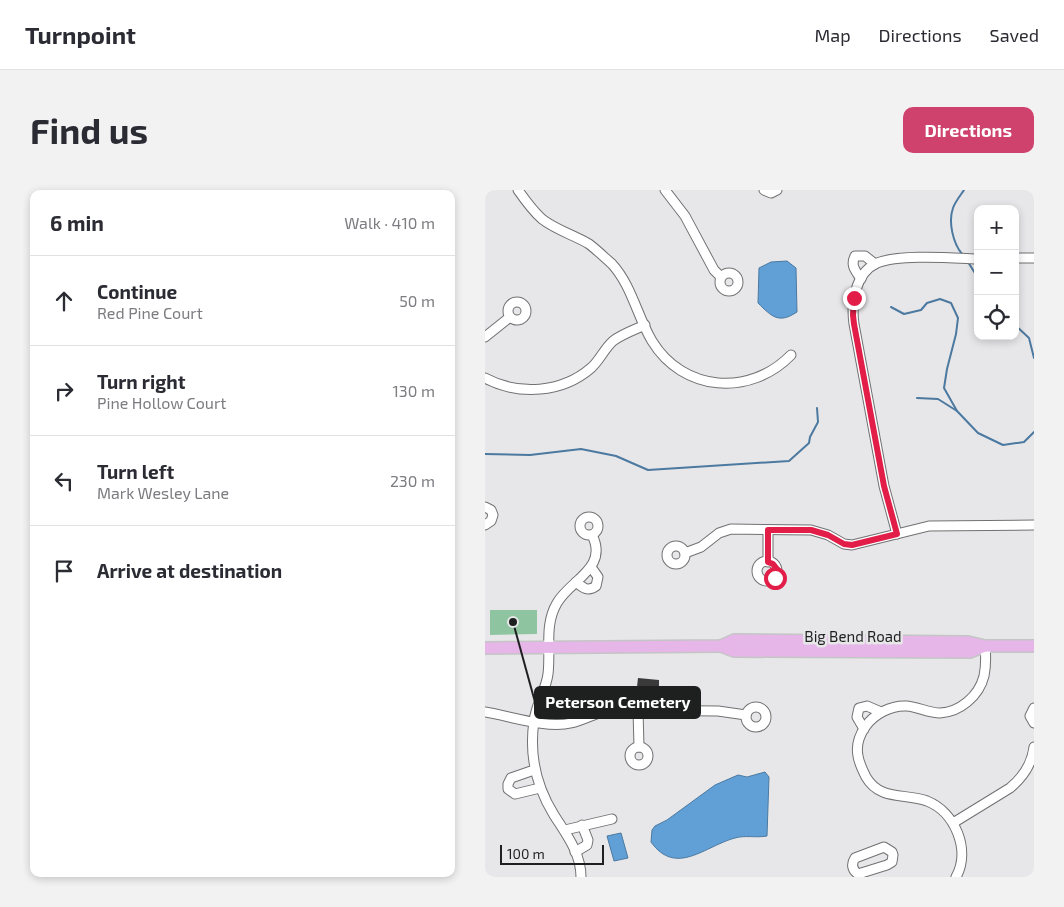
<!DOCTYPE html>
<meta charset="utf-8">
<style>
:root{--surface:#fff;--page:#f2f2f3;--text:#2b2b33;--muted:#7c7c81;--line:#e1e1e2;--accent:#d0426e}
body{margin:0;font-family:"Exo 2",sans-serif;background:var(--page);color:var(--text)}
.controls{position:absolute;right:15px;top:15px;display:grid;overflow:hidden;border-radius:10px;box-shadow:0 2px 8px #0003}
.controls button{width:45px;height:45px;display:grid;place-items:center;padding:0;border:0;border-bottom:1px solid var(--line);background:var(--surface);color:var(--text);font:25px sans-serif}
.scale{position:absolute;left:15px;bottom:12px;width:104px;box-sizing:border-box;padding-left:5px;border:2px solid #1e1f1f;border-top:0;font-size:14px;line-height:18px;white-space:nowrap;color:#1e1f1f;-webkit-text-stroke:4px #e7e7e9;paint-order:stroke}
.stop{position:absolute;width:15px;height:15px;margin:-11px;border:4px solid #e11d48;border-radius:50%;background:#fff}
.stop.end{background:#e11d48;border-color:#fff;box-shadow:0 1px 5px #0008}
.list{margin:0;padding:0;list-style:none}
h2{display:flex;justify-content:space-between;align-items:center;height:65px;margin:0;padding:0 20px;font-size:21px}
h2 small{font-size:16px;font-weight:400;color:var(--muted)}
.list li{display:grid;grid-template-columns:32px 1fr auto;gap:15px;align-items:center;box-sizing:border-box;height:90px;padding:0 20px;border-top:1px solid var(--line)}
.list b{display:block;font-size:19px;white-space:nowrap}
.list p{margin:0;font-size:16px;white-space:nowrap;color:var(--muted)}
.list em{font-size:16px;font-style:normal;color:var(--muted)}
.icon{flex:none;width:28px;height:28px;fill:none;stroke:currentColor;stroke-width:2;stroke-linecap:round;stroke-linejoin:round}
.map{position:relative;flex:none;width:549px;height:687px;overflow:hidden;border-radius:10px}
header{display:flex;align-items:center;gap:30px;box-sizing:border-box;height:70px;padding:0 25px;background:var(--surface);border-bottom:1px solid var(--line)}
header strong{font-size:24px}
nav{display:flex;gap:28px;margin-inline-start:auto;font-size:18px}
.intro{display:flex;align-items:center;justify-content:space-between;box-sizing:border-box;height:120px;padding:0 30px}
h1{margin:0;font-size:35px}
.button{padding:12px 22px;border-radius:10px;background:var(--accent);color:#fff;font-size:18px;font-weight:700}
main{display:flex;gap:30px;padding:0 30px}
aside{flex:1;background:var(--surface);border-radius:10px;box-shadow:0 2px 8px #0003}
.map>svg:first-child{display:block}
</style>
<header>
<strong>Turnpoint</strong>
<nav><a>Map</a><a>Directions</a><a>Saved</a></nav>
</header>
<div class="intro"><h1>Find us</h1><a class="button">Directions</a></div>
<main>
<aside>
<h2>6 min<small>Walk · 410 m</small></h2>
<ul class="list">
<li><svg class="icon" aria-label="ahead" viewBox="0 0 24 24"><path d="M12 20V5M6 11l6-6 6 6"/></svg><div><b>Continue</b><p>Red Pine Court</p></div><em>50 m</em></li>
<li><svg class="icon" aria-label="right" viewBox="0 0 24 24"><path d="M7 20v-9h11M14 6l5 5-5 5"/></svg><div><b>Turn right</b><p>Pine Hollow Court</p></div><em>130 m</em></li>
<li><svg class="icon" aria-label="left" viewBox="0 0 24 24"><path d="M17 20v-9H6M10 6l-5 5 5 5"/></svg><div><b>Turn left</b><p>Mark Wesley Lane</p></div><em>230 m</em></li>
<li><svg class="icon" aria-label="arrive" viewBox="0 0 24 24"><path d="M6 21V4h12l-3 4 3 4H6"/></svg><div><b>Arrive at destination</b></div></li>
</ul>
</aside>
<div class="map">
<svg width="549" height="687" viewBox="0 0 549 687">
<rect width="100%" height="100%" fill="#e7e7e9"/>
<polygon fill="#8ec5a0" points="5,420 52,420 52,444 5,445"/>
<g fill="#60a0d7" stroke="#4c79a0">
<path d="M 302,71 L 311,78 L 312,122 C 294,134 287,127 273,113 L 274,78 L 286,72 Z"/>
<path d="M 280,582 L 284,587 L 282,646 C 271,648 260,645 250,648 C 220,656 191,687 166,652 L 167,640 L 170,636 L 182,630 L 230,595 L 253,585 L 262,587 Z"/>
<polygon points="136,643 143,668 129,671 122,646"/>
</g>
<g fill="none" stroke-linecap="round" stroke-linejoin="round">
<g stroke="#4c79a0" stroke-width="2">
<path d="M 477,64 C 468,53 463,32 468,18 C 470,12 475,6 479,0"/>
<polyline points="483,72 493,88"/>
<polyline points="406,117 419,124 436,120 442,113 455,109 466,113 473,128 471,144 462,179 459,198 472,221"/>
<polyline points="530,135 544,148 549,168"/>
<polyline points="432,208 453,209 472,221 493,243 518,255 539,252 549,242"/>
<polyline points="0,264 45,265 96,259 131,266 163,280 304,271 324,253 325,247 333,232 332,218"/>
</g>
</g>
<polygon fill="#3a3a3b" points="153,488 174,490 174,505 151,506"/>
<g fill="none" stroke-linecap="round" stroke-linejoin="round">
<defs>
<g id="minor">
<path d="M 33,0 C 40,10 48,21 57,29 C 71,40 89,45 104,54 C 112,60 119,67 127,74 C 147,96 152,126 167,151 C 198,202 265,207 306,165"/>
<polyline points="180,0 200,26 229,80 236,87"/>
<polyline points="279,0 286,3 292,0"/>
<polyline points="530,68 549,68"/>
<circle cx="244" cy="92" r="9"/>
<path d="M 376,89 C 371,81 365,76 370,66 L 380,66 L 390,74"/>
<circle cx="32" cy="121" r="9"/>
<polyline points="0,147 25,127"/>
<path d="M 0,188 C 34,206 77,203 106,178 C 115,170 119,159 128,151 C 137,144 149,140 160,135"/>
<polyline points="0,317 6,320 8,325 6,331 0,335"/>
<circle cx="104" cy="336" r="9"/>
<path d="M 412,344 L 399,296 L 369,134 C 366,113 370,83 392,73 C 415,64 467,68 493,69"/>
<circle cx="191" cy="365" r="9"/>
<polyline points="200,363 216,357 234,343 246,339 326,340 343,345 359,354 367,355 444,336 549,335"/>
<circle cx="282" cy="381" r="10"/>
<polyline points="283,372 283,340"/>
<path d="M 91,392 C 98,398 103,402 111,396 L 113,387 L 106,377"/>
<circle cx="271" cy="527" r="10"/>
<polyline points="549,518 545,526 549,533"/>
<polyline points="153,520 154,557"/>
<path d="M 0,522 C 25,526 62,539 86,533 C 99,530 110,523 124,520 L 233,521 L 261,525"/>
<polyline points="379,539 372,527 374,518 382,516 396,522"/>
<circle cx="154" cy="566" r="9"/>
<polyline points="49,580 26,588 23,594 23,599 30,604 55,598"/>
<path d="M 468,633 L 525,598 C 537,588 547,574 549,557"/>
<polyline points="80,640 127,629"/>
<path d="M 399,657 L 407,662 L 408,665 L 407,672 L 402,675 L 373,684 C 367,680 366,674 370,668 Z"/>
<polyline points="90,662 102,655 103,650 97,635"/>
<path d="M 96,687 C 96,663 81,644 69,625 C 51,596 44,565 49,531 C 51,514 61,500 63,484 C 66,459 59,435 72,413 C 85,390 124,378 107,345"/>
<path d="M 471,687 C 486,660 470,622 442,611 C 420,603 395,611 381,587 C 378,581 374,573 373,566 C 371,556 374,546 380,537 C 389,524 406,515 422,516 C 433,517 444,523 455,523 C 475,522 494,506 499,486 C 501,476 501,466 500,456"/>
</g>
<g id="major">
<polyline points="236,456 249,461 485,462 500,456"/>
<polyline points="0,458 236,456 249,450 483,452 500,456 549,456"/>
</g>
</defs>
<use href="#minor" stroke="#707172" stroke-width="11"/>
<use href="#major" stroke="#c4c5c5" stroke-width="14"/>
<use href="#minor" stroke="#fff" stroke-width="9"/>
<use href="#major" stroke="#e7b6e9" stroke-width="11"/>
</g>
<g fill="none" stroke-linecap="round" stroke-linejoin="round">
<polyline stroke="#e11d48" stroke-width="6" points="290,388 292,379 288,374 283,372 283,340 326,340 343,345 359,354 367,355 412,344 399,296 369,134 368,125 369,108"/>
</g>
<g text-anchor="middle" stroke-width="5" stroke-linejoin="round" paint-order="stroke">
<g font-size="15" fill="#1e1f1f" stroke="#e7e7e9">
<text x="368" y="452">Big Bend Road</text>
</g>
</g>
<path fill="none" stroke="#1e1f1f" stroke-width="2" d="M28 432L50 512"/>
<circle fill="#1e1f1f" stroke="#e7e7e9" stroke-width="2" cx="28" cy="432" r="5"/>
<rect fill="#1e1f1f" stroke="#1e1f1f" stroke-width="2" x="50" y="497" width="165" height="31" rx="5"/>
<g font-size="16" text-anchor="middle" font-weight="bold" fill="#fff">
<text x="133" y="518">Peterson Cemetery</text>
</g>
</svg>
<div class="controls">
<button>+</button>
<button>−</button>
<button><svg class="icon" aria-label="locate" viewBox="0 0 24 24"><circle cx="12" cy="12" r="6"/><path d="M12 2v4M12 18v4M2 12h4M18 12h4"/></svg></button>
</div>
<div class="scale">100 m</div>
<div class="stop" style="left:290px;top:388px"></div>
<div class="stop end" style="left:369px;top:108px"></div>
</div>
</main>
